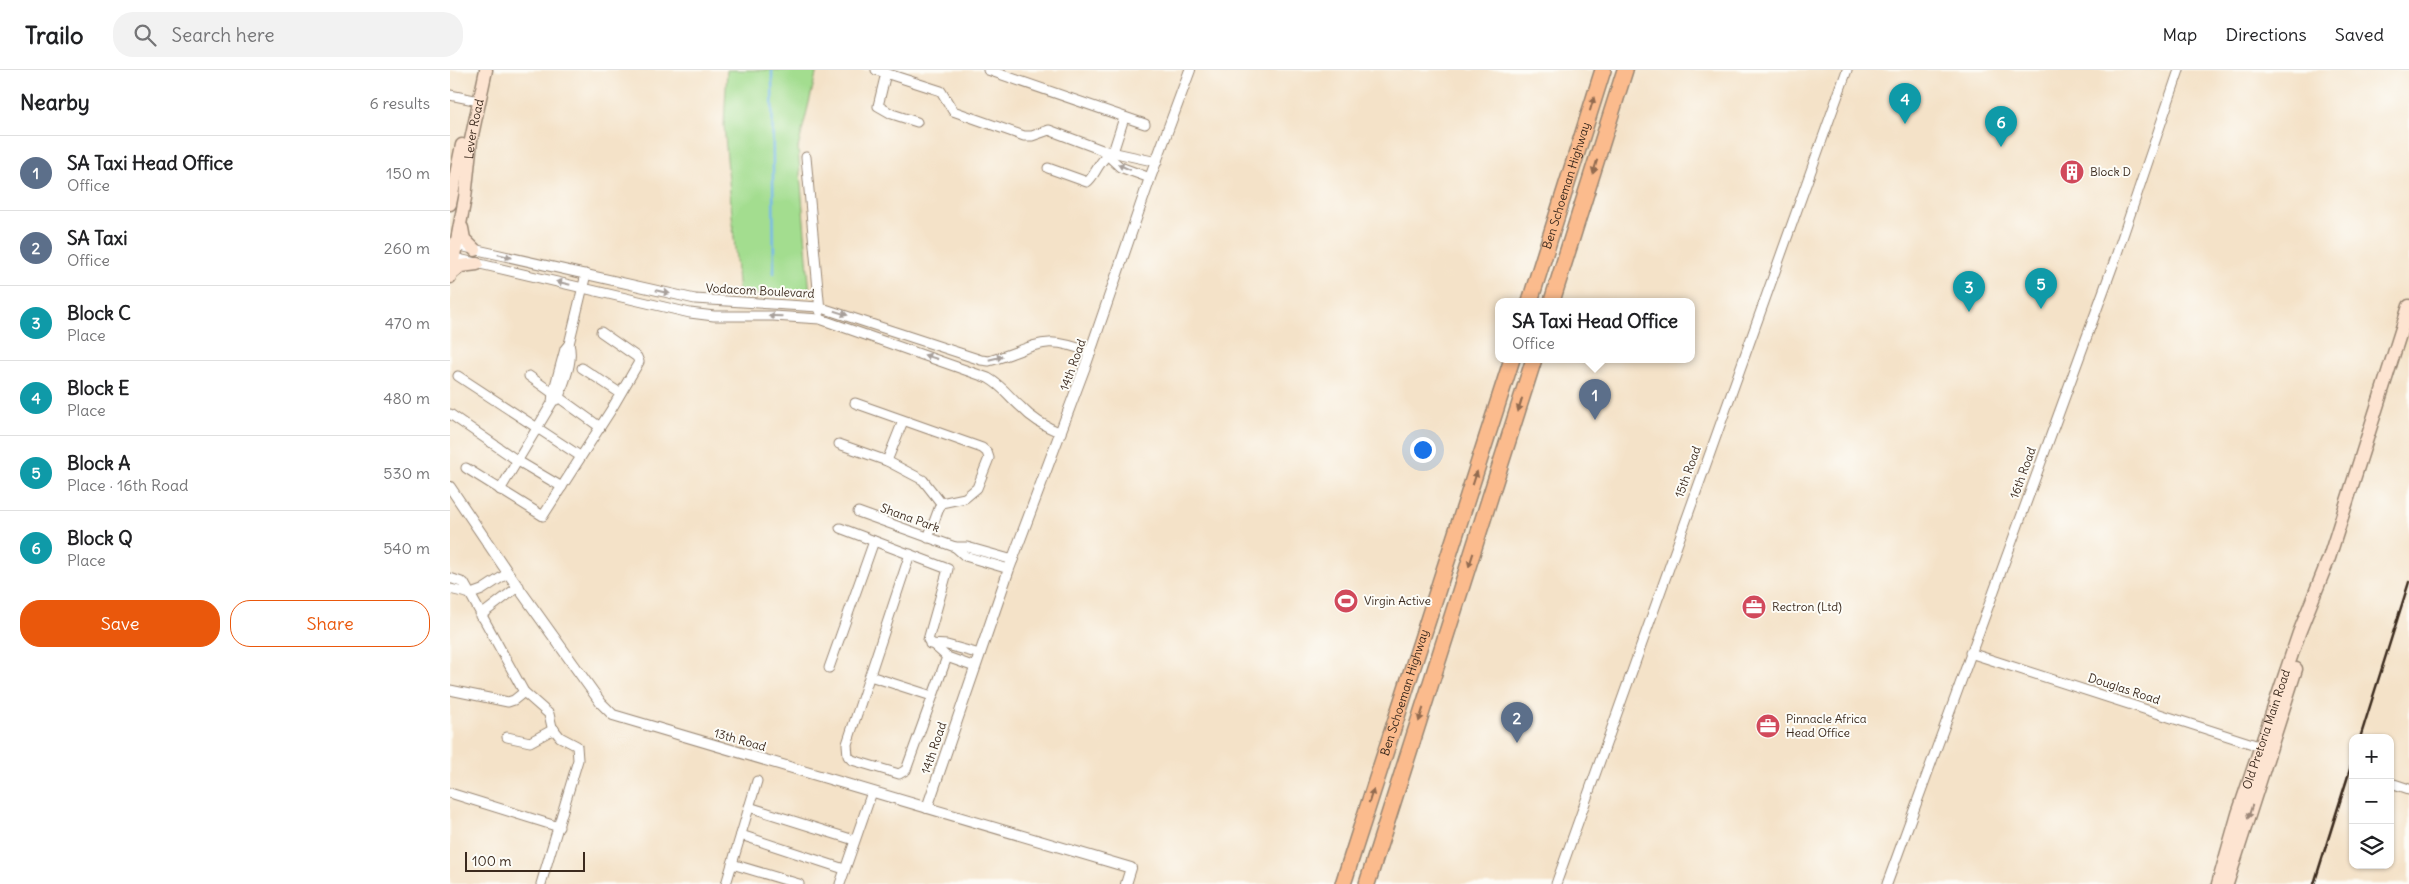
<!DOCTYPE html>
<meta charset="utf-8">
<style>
:root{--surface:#fff;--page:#f2f2f2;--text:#202124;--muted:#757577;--line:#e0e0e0;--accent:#ea580c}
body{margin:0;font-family:Delius,sans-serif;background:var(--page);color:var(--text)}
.controls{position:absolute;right:15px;bottom:15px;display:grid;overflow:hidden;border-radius:10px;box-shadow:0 1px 4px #0004}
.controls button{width:45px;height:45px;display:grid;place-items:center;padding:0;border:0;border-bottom:1px solid var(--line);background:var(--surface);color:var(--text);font:25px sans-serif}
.scale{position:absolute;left:15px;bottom:12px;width:120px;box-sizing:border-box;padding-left:5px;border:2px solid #3b2a1e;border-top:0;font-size:14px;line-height:18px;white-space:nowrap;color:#3b2a1e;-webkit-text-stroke:4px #fdfcf7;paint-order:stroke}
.you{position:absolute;left:972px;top:379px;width:18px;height:18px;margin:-12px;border:4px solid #fff;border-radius:50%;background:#1a73e8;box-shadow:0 0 0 8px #1a73e833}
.badge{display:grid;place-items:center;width:32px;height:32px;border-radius:50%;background:var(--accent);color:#fff;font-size:16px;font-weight:700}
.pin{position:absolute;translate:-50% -41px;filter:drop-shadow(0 1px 2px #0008)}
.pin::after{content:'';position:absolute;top:26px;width:18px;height:15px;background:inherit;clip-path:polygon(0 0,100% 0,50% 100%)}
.popup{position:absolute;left:1045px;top:228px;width:200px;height:65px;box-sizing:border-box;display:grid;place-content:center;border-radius:10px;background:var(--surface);filter:drop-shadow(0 1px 4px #0005);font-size:16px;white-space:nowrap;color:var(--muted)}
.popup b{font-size:19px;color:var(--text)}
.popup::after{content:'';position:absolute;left:50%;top:100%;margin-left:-10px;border:10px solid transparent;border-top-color:var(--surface)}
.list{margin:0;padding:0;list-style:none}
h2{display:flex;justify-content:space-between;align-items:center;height:65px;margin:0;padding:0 20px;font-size:21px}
h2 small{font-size:16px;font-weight:400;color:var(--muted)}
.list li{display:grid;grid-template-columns:32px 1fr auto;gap:15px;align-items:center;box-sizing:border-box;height:75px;padding:0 20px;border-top:1px solid var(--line)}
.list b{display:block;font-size:19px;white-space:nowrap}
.list p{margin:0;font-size:16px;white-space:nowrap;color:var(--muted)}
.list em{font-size:16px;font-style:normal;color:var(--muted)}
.actions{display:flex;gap:10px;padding:15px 20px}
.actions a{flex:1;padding:11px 0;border:1px solid var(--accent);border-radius:20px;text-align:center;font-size:18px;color:var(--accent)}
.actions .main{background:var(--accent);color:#fff}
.icon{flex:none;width:28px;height:28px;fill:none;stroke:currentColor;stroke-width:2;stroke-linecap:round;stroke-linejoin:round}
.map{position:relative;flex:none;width:1959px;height:814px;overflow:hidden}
header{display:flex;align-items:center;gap:30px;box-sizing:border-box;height:70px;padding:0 25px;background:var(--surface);border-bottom:1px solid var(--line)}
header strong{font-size:24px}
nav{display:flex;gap:28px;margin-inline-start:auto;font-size:18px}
.search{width:350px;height:45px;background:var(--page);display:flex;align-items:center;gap:12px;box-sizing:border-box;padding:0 18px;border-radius:20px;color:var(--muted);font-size:19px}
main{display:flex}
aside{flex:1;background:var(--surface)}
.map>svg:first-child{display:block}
</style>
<header>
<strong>Trailo</strong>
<div class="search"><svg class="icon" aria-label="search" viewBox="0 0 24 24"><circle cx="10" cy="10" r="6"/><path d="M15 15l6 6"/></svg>Search here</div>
<nav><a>Map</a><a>Directions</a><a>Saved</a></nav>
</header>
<main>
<aside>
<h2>Nearby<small>6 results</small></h2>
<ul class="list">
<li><span class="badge" style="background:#5c6f8a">1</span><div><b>SA Taxi Head Office</b><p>Office</p></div><em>150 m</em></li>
<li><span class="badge" style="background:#5c6f8a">2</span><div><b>SA Taxi</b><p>Office</p></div><em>260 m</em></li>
<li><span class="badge" style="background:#0f9aa8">3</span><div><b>Block C</b><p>Place</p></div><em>470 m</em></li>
<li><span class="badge" style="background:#0f9aa8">4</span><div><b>Block E</b><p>Place</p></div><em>480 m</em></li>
<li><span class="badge" style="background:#0f9aa8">5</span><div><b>Block A</b><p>Place · 16th Road</p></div><em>530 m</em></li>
<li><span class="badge" style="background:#0f9aa8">6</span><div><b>Block Q</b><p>Place</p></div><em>540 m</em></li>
</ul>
<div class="actions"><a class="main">Save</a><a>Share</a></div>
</aside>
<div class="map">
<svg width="1959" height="814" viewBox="0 0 1959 814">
<rect width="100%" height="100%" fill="#fdfcf7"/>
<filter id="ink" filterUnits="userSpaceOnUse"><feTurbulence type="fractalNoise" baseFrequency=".02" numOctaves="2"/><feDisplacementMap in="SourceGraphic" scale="10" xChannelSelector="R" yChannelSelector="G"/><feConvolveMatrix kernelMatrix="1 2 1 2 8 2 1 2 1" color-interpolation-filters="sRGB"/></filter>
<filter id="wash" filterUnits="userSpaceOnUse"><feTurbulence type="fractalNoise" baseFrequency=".0096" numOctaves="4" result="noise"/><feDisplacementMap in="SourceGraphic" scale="20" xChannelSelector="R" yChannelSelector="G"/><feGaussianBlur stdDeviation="1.12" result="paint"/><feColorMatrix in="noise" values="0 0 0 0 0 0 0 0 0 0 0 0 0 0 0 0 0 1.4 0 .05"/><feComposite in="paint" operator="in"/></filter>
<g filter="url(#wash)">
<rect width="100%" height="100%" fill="#f4e2c8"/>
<polygon fill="#a3dd8f" stroke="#6f8456" points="277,0 367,0 348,78 360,225 289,224 274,55"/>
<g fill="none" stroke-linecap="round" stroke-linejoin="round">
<polyline stroke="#77b8eb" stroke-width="2.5" points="322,0 324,203"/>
</g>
</g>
<g filter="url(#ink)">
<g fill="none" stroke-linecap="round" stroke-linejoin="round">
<defs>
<g id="minor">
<polyline points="426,0 491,21 503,41 574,66 582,66 599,60 652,80 707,92"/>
<polyline points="538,0 695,54"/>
<polyline points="436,3 428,36 442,44 467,52"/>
<polyline points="0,25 29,31"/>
<polyline points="654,82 670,97 700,108"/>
<polyline points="663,82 674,48"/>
<polyline points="356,87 370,241"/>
<path d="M 598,98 L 637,112 C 644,108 647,94 657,86"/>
<path d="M 1,174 L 245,229 L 369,237 L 531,290 L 539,291 C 585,278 592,262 641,283"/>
<path d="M 0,187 L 240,243 L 264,246 L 323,246 L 370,249 L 538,308 C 554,317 558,326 571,337 C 582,349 596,357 611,363"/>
<polyline points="132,298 170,323"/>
<polyline points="8,306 130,386"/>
<polyline points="79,306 150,357"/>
<path d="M 106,330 L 109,327 C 114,311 124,291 119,274"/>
<polyline points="405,333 532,378 537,382 539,388 527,418 515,428 491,433 478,468"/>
<polyline points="0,344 68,391 112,417"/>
<polyline points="389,374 437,391 473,410 491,433"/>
<polyline points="437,391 453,351"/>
<polyline points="16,398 93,446 161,340 189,292 187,287 151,262"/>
<polyline points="50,420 102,333 103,323 115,279 119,274 136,204"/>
<polyline points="408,442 505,477 515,486 559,499"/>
<polyline points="390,458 498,499 478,570 497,587 525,597"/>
<polyline points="505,477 517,477 563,490"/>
<polyline points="460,484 397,674 398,686 402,690 449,704 456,700 497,587"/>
<polyline points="0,508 14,513 74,622 99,644 102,657 110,667 127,676 128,690 91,814"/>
<polyline points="0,519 21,524"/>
<polyline points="21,524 32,520 58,503"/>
<polyline points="30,546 69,516"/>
<polyline points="480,574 497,575 530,584"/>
<polyline points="1520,583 1815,678"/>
<polyline points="379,598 424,471"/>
<polyline points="420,606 482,626"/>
<polyline points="0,620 58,632 64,630 74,622"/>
<polyline points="57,667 80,672 104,659"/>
<polyline points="1944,714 1959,719"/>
<polyline points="0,723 109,757"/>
<polyline points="299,737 404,770"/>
<polyline points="291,765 394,799"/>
<polyline points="282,794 349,814"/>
<polyline points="276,814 307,711"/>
<polyline points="390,814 422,722"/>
<polyline points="1106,814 1397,0"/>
<polyline points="1437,814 1663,195 1729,0"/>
</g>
<g id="tertiary">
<polyline points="0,417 58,503 151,633 163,645 681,798 676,814"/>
<polyline points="477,738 559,499 636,294 700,108 740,0"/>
</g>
<g id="secondary">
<polyline points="0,134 12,75"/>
<polyline points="12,158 14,169 25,180"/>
<polyline points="1,204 11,196 27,194"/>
<path id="s1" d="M 0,207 L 15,128 L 21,70 L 36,0"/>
<path id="s2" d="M 1768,814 L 1788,744 L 1849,563 L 1879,488 L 1959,236"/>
<polyline points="1777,814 1846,599"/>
</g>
<g id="motorway">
<path id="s3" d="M 1080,231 L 1153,0"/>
<polyline points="1102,231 1175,0"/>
<path id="s4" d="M 893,814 L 1062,289"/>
<polyline points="917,814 1084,289"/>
</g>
</defs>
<use href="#minor" stroke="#988673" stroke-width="11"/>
<use href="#tertiary" stroke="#988673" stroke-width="12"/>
<use href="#secondary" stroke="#988673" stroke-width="15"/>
<use href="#motorway" stroke="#988673" stroke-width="18"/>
<use href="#minor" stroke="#fff" stroke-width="9"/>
<use href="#tertiary" stroke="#fff" stroke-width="10"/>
<use href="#secondary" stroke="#fde4d1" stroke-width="12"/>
<use href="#motorway" stroke="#fbbb8d" stroke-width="15"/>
<g stroke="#3b2a1e" stroke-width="2.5">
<polyline points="1910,668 1959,512"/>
<polyline points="1864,814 1903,690"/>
</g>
</g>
<defs><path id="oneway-solid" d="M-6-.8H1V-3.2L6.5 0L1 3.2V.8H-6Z" transform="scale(1.25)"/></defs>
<g fill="#916b50">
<use href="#oneway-solid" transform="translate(1142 34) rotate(-73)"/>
<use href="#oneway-solid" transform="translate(1145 97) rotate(107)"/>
<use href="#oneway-solid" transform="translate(1070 335) rotate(107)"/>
<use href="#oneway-solid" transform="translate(1025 408) rotate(-72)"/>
<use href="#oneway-solid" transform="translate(1021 490) rotate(108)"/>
<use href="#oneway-solid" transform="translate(971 645) rotate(108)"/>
<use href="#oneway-solid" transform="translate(921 726) rotate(-72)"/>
</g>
<g fill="#a79f9a">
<use href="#oneway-solid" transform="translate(674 97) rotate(-155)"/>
<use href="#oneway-solid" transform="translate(55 186) rotate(13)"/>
<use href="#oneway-solid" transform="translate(113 213) rotate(-167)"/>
<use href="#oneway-solid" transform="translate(213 222) rotate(13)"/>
<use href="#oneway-solid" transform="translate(391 243) rotate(17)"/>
<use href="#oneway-solid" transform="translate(325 246) rotate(-178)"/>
<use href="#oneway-solid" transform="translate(481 287) rotate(-162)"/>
<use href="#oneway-solid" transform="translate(546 288) rotate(-13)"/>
</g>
<use fill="#9c8778" href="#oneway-solid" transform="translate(1800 742) rotate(108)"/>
</g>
<defs>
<symbol id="building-disc" viewBox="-11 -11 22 22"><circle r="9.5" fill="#d1495b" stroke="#fdfcf7"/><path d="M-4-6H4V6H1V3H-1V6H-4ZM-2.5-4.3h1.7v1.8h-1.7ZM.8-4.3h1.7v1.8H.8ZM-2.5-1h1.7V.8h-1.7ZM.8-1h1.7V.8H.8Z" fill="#fff"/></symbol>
<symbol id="stadium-disc" viewBox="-11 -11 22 22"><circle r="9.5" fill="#d1495b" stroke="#fdfcf7"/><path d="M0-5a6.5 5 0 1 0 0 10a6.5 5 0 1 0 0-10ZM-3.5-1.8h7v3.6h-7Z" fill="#fff"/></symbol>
<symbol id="office-disc" viewBox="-11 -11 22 22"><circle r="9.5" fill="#d1495b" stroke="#fdfcf7"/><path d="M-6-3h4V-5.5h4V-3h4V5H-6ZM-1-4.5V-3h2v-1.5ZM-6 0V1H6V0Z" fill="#fff"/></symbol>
</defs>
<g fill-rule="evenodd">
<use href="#building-disc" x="1608" y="88" width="28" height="28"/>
<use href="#stadium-disc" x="882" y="517" width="28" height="28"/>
<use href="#office-disc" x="1290" y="523" width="28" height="28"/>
<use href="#office-disc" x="1304" y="642" width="28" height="28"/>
</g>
<g text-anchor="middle" stroke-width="4" stroke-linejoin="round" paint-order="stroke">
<g font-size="12" fill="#3b2a1e" stroke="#fdfcf7">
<text dy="4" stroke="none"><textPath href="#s1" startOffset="150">Lever Road</textPath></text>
<text dy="4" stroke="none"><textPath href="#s3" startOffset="121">Ben Schoeman Highway</textPath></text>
<text transform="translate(310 221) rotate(3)" y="4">Vodacom Boulevard</text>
<text transform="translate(623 295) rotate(-70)" y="4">14th Road</text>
<text transform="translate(1238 402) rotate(-70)" y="4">15th Road</text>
<text transform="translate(1573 403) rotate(-70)" y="4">16th Road</text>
<text transform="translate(460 448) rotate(20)" y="4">Shana Park</text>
<text transform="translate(1674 619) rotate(18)" y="4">Douglas Road</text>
<text dy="4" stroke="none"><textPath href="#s4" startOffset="201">Ben Schoeman Highway</textPath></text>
<text dy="4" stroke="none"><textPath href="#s2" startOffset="162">Old Pretoria Main Road</textPath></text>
<text transform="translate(290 670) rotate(16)" y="4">13th Road</text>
<text transform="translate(484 678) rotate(-71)" y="4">14th Road</text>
</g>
<g font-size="12" fill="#3b2a1e" stroke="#fdfcf7" text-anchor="start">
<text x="1640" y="106">Block D</text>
<text x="914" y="535">Virgin Active</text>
<text x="1322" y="541">Rectron (Ltd)</text>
<text x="1336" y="653">Pinnacle Africa<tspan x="1336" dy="14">Head Office</tspan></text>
</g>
</g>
</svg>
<div class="controls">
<button>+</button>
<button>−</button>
<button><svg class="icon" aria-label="layers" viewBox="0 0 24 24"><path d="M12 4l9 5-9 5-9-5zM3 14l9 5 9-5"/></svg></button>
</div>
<div class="scale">100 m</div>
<div class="you"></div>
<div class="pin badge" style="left:1145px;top:350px;background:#5c6f8a">1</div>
<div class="popup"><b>SA Taxi Head Office</b>Office</div>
<div class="pin badge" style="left:1067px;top:673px;background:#5c6f8a">2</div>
<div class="pin badge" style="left:1519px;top:242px;background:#0f9aa8">3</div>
<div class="pin badge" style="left:1455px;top:54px;background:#0f9aa8">4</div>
<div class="pin badge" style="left:1591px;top:239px;background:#0f9aa8">5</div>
<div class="pin badge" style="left:1551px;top:77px;background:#0f9aa8">6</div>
</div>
</main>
